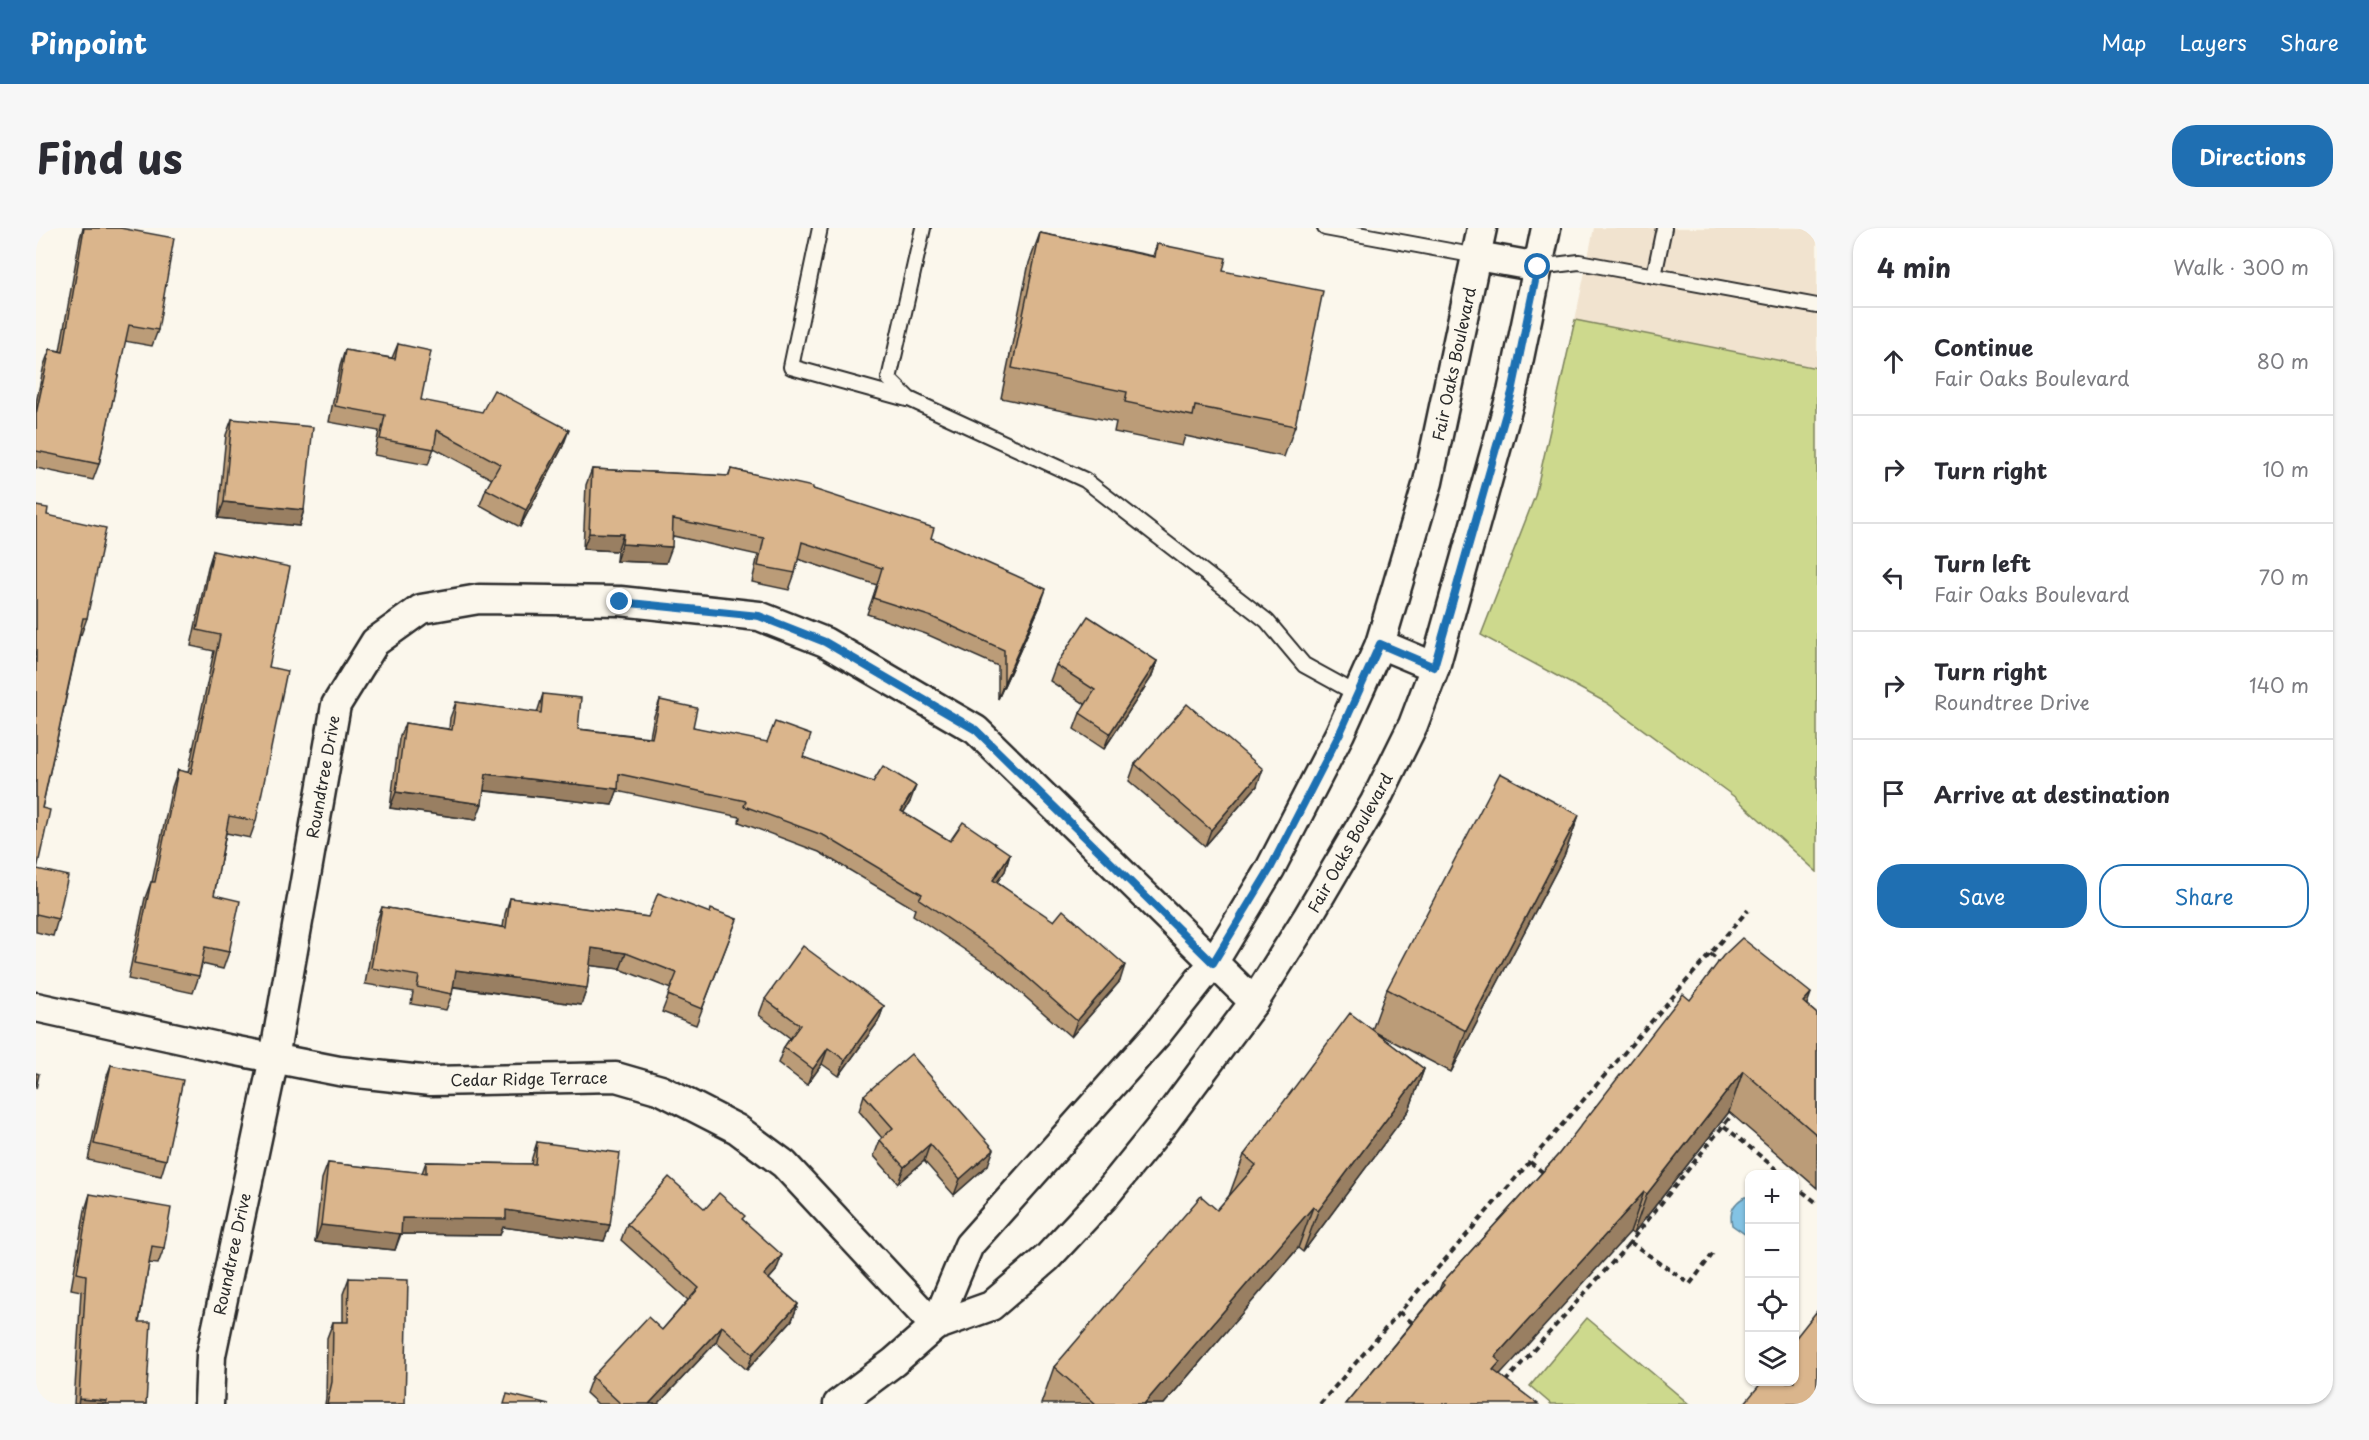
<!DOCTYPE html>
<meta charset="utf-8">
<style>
:root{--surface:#fff;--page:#f7f7f7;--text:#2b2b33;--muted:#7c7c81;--line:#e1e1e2;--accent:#1f6fb2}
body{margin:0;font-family:"Playpen Sans",sans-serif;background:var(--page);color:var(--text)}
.controls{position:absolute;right:18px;bottom:18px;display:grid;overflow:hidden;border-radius:12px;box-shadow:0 2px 4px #0004}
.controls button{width:54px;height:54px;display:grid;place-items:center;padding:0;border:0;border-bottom:2px solid var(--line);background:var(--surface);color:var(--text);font:30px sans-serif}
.stop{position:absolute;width:18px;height:18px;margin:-14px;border:4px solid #1f6fb2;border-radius:50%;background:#fff}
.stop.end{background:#1f6fb2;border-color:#fff;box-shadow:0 2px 6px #0008}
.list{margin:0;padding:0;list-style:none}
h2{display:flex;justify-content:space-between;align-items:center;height:78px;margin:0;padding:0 24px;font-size:26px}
h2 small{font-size:20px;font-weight:400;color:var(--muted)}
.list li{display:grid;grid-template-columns:39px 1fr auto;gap:18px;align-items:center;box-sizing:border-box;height:108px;padding:0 24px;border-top:2px solid var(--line)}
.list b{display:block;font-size:22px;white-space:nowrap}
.list p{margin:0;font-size:20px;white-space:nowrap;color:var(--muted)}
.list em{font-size:20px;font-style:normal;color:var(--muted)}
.actions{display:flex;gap:12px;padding:18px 24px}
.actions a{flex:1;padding:14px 0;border:2px solid var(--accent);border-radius:24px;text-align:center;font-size:21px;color:var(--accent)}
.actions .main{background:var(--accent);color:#fff}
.icon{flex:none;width:33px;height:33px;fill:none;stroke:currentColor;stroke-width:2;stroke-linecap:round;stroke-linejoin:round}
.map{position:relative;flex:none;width:1781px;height:1176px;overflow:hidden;border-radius:24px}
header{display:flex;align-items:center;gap:36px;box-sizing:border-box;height:84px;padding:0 30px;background:var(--accent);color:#fff}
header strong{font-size:28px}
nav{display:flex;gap:33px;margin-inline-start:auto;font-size:21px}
.intro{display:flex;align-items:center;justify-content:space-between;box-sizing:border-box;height:144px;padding:0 36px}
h1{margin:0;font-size:42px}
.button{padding:15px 27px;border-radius:24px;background:var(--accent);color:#fff;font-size:21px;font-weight:700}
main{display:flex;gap:36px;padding:0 36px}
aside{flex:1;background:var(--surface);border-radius:24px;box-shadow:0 2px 4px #0004}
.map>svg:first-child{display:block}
</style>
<header>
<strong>Pinpoint</strong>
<nav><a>Map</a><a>Layers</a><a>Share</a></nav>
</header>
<div class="intro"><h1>Find us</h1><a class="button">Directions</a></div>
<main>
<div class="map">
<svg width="1781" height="1176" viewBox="0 0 1781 1176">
<rect width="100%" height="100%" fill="#fbf7ec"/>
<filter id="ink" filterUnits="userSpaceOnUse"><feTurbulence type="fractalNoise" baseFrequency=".0167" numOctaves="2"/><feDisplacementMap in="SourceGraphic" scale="12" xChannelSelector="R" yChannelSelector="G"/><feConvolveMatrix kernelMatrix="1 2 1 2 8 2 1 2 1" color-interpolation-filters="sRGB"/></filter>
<g filter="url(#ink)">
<polygon fill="#f1e3cf" points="1558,0 1781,0 1781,140 1539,92"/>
<g fill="#cdd98d" stroke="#7c825c" stroke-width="1.5">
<polygon points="1539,92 1781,140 1781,644 1700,570 1571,475 1445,407 1499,268"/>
<polygon points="1551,1090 1653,1176 1515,1176 1494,1158"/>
</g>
<path fill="#83c3e4" stroke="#60869a" stroke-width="1.5" d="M 1709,969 L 1713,969 L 1713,1009 L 1696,997 C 1693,984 1697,975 1709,969 Z"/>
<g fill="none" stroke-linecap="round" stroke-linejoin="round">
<defs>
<g id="lane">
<polyline points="784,0 755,139 871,171"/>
<polyline points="887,0 853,151 873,171 1049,252 1231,393 1268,437 1321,466"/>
<polyline points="1289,0 1441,28"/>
<polyline points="1502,39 1543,34 1781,78"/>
<polyline points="1618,48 1628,0"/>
</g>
<g id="street">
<polyline points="1441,28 1502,39"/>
<polyline points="1344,416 1399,439"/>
<polyline points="0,779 191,821 303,843 395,853 580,849 625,862 701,901 748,936 899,1098"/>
<polyline points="899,1098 933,1017 1121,806 1177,735 1234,641 1304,505 1344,416 1392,254 1446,0"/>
<polyline points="173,1176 175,1127 238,830 300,477 339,414 385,381 443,371 584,373 723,388 789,414 940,502 1218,774"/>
<polyline points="802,1176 858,1134 899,1098 955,1078 1011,1030 1068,969 1127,896 1218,774 1271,690 1339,574 1377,497 1399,439 1476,164 1510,0"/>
</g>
</defs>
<use href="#lane" stroke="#2b2b2b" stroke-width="18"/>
<use href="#street" stroke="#2b2b2b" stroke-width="33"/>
<g stroke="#2b2b2b" stroke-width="4" stroke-dasharray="6 4.5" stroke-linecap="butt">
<polyline points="1674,726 1687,737"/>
<polyline points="1688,898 1746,946"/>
<polyline points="1494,934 1509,946"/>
<polyline points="1758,957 1781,975"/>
<polyline points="1594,1014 1654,1056 1679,1023"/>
<polyline points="1591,1018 1699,883"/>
<polyline points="1363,1084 1379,1097"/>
<polyline points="1469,1154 1591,1018 1582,1011"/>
<polyline points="1284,1176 1712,682"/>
</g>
<use href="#lane" stroke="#fbf7ec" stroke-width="14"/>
<use href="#street" stroke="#fbf7ec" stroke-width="28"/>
</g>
<g fill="#bb9c78" stroke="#2b2b2b" stroke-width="1.5">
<polygon points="47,0 84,0 122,102 116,118 89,113 63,236 57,252 0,240 0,175 8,137 14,121 24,123 44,10"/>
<polygon points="1004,5 1117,28 1121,16 1187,43 1259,198 1248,229 1149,208 1146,218 1078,204 1080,194 965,170 993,35"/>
<polygon points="362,116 385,172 527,218 484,299 444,277 450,261 456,251 398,220 392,237 338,227 343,203 293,194 304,138 309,122 356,130"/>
<polygon points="196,191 268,282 263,298 182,290 190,207"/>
<polygon points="556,241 692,248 695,241 777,261 895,310 1004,378 962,471 962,438 890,406 831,386 841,357 762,331 759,345 753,362 716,354 722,327 637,308 630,335 580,333 581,323 547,321 550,257"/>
<polygon points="0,278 11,287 51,390 45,407 44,406 6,580 1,641 22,691 17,708 0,704"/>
<polygon points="177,323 233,439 220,593 214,610 190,605 178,667 193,724 187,741 166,736 163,748 157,765 92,751 109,670 115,654 116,654 136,559 142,542 152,545 178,423 155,418 172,339"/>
<polygon points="1121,433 1115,450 1068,521 1038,501 1044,485 1049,476 1014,453 1020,437"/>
<polygon points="507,466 542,501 614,509 618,488 624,472 657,499 767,529 874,574 867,585 914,613 974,626 969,643 961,654 1084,753 1035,809 960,743 877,687 879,681 783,624 703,594 704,589 581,563 576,577 448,563 440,592 354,580 363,511 369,495 413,501 414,490 420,474 501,485"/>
<polygon points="1099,536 1221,558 1169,618 1093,553"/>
<polygon points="1543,587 1528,628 1415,844 1339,804 1388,841 1373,882 1267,1024 1262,1020 1128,1176 1005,1176 1018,1139 1181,982 1193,968 1208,927 1336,802 1351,761"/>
<polygon points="474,670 612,689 674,685 701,691 660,797 626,784 635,761 584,741 554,737 551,760 545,777 417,759 416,766 410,782 375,776 377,764 329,756 340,695 346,679 467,699 469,686"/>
<polygon points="729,771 848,778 842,794 803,848 786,836 771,857 742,835 748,819 754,810 723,787"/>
<polygon points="1654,772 1771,777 1781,786 1781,960 1693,884 1597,1006 1594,1004 1309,1176 1403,1062 1406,1055 1522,927"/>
<polygon points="75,837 130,932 125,948 52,932 69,853"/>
<polygon points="828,867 952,937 918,967 888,933 862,955 838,928 844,912 846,910 823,883"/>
<polygon points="501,914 574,997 568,1013 467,999 464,1007 365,1006 359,1022 279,1014 286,951 292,935 386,945 390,934 495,936 496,930"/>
<polygon points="54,966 128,1020 122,1036 113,1035 103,1094 110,1176 38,1176 45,1063 35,1061 49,982"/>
<polygon points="669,981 707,992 740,1043 733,1051 762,1076 756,1092 711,1142 680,1114 622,1176 562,1176 550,1165 556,1149 626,1102 652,1072 585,1012 591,996"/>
<polygon points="313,1050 369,1176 289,1176 290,1170 291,1110 297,1094 307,1094 307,1066"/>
</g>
<g fill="#997f62" stroke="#2b2b2b" stroke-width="1.5">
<polygon points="533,202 527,218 484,299 490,282"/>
<polygon points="188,274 268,282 263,298 182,290"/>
<polygon points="553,305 587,306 581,323 547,321"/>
<polygon points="586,316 636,319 630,335 580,333"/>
<polygon points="1010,361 1004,378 962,471 968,455"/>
<polygon points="1121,433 1115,450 1068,521 1074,505"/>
<polygon points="1227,541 1221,558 1169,618 1175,602"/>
<polygon points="450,546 582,561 576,577 444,562"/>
<polygon points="880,558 874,574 859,599 865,583"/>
<polygon points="360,564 446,576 440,592 354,580"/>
<polygon points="1543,587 1528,628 1415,844 1430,803"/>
<polygon points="974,626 969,643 951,668 957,652"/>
<polygon points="556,720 590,725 584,741 550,737"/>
<polygon points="1089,737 1084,753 1035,809 1041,793"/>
<polygon points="420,742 551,760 545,777 414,758"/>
<polygon points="1775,765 1761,805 1767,774"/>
<polygon points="848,778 842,794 803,848 809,832"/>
<polygon points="792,820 786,836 771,857 777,841"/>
<polygon points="1388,841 1373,882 1267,1024 1282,983"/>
<polygon points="1707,843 1693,884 1597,1006 1611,966"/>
<polygon points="894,916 888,933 862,955 868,939"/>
<polygon points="958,921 952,937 918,967 924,951"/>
<polygon points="1608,964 1594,1004 1456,1156 1459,1129"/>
<polygon points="1277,979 1262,1020 1128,1176 1108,1176"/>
<polygon points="470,982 574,997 568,1013 467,999 464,1007 364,1006 359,1022 279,1014 285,997 366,990"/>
<polygon points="746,1027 740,1043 722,1063 728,1047"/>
<polygon points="762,1076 756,1092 711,1142 717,1126"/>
<polygon points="686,1098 680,1114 622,1176 613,1176"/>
<polygon points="43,1171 71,1173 70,1176 42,1176"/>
</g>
<g fill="#dab58c" stroke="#2b2b2b" stroke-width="1.5">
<polygon points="48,0 84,0 138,10 122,102 93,97 63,236 0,223 0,186 14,121 27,124"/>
<polygon points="1004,5 1119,29 1121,16 1190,30 1187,43 1287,63 1259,198 1159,178 1157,188 1089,174 1091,164 976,140"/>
<polygon points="362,116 395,123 385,172 446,184 458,162 533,202 490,282 450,261 464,236 401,202 398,221 344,211 349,187 299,178 309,122 359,131"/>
<polygon points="196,191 277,199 268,282 188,274"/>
<polygon points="556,241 693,248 695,241 777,259 777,261 898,300 895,310 1010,361 968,455 968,422 896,389 837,370 846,340 766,314 759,345 722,338 728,310 637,291 636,319 586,316 587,306 553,305"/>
<polygon points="0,278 12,280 11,287 70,300 51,390 47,390 6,580 14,582 1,641 32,648 22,691 0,686"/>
<polygon points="177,323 254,339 233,439 251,443 220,593 193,588 178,667 204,673 193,724 169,719 163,748 98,735 115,654 119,654 142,542 155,545 184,407 161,402"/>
<polygon points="1052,388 1121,433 1074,505 1044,485 1059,462 1020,437"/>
<polygon points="507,466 545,470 542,501 616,510 624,472 661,480 657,499 731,514 739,494 775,507 767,529 837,554 847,538 880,558 865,583 914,613 927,594 974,626 957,652 1018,693 1027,682 1089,737 1041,793 966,727 883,671 886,666 789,608 708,578 710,573 583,546 582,561 450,546 446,576 360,564 369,495 416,502 420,474 505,485"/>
<polygon points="1151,476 1227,541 1175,602 1099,536"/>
<polygon points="1464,545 1543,587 1430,803 1351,761"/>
<polygon points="622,665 674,685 675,681 701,691 666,781 632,767 641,745 590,725 556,720 551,760 420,742 416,766 381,759 383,748 335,740 346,679 470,700 474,670 612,689"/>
<polygon points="1706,710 1775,765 1767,774 1781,786 1781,907 1707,843 1611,966 1608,964 1459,1129 1464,1134 1457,1142 1502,1176 1309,1176 1408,1057 1406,1055 1522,927 1647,766 1654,772 1687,728"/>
<polygon points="767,718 848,778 809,832 792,820 777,841 748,819 764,797 729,771"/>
<polygon points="1314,785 1388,841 1282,983 1277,979 1108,1176 1060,1176 1018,1139 1165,968 1181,982 1220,937 1208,927"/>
<polygon points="875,826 958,921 924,951 894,916 868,939 844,912 857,900 828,867"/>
<polygon points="75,837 147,852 130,932 58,916"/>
<polygon points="0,845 3,846 0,861"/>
<polygon points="501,914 584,925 574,997 470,982 470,991 366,990 365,1006 285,997 292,935 390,945 390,934 499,936"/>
<polygon points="633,949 669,981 683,965 709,988 706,991 746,1027 728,1047 762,1076 717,1126 686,1098 613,1176 585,1176 556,1149 612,1089 626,1102 663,1060 591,996"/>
<polygon points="54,966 135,980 128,1020 116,1018 103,1094 115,1094 110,1176 70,1176 71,1173 43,1171 50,1047 41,1045"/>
<polygon points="313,1050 372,1052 369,1176 291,1176 296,1154 297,1094 312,1094"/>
<polygon points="1781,1083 1781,1176 1708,1176 1726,1154 1758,1154 1758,1112"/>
<polygon points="471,1166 513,1176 468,1176"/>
</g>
</g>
<g fill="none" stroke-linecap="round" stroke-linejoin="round" filter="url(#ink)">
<polyline stroke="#1f6fb2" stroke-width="8" points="584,374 723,388 789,414 940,502 1177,735 1234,641 1304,505 1344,416 1398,439 1476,164 1502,39"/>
</g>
<g text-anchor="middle" stroke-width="4.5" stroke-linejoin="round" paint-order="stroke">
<g font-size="16" fill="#2b2b2b" stroke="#fbf7ec">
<text transform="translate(1418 136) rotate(-78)" y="6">Fair Oaks Boulevard</text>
<text transform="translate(287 549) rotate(-80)" y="6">Roundtree Drive</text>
<text transform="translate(1314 615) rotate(-61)" y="6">Fair Oaks Boulevard</text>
<text transform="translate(493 851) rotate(-1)" y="6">Cedar Ridge Terrace</text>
<text transform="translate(196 1026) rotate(-78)" y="6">Roundtree Drive</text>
</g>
</g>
</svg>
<div class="controls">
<button>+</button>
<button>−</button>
<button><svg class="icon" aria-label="locate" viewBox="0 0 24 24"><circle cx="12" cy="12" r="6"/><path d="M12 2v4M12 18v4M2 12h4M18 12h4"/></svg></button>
<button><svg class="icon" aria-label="layers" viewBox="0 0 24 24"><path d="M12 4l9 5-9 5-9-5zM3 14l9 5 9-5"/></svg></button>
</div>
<div class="stop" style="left:1502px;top:39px"></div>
<div class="stop end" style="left:584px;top:374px"></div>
</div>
<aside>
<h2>4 min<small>Walk · 300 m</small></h2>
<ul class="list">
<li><svg class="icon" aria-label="ahead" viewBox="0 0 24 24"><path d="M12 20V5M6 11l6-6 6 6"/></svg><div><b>Continue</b><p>Fair Oaks Boulevard</p></div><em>80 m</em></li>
<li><svg class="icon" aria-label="right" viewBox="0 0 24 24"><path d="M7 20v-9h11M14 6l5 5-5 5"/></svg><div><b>Turn right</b></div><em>10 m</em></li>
<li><svg class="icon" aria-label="left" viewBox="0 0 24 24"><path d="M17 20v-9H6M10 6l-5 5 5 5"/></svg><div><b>Turn left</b><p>Fair Oaks Boulevard</p></div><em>70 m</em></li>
<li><svg class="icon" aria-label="right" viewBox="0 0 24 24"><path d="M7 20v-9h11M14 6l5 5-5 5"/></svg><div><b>Turn right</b><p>Roundtree Drive</p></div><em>140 m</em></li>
<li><svg class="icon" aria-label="arrive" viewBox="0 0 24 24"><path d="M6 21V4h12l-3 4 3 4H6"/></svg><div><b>Arrive at destination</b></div></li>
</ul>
<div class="actions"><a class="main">Save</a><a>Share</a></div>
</aside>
</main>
